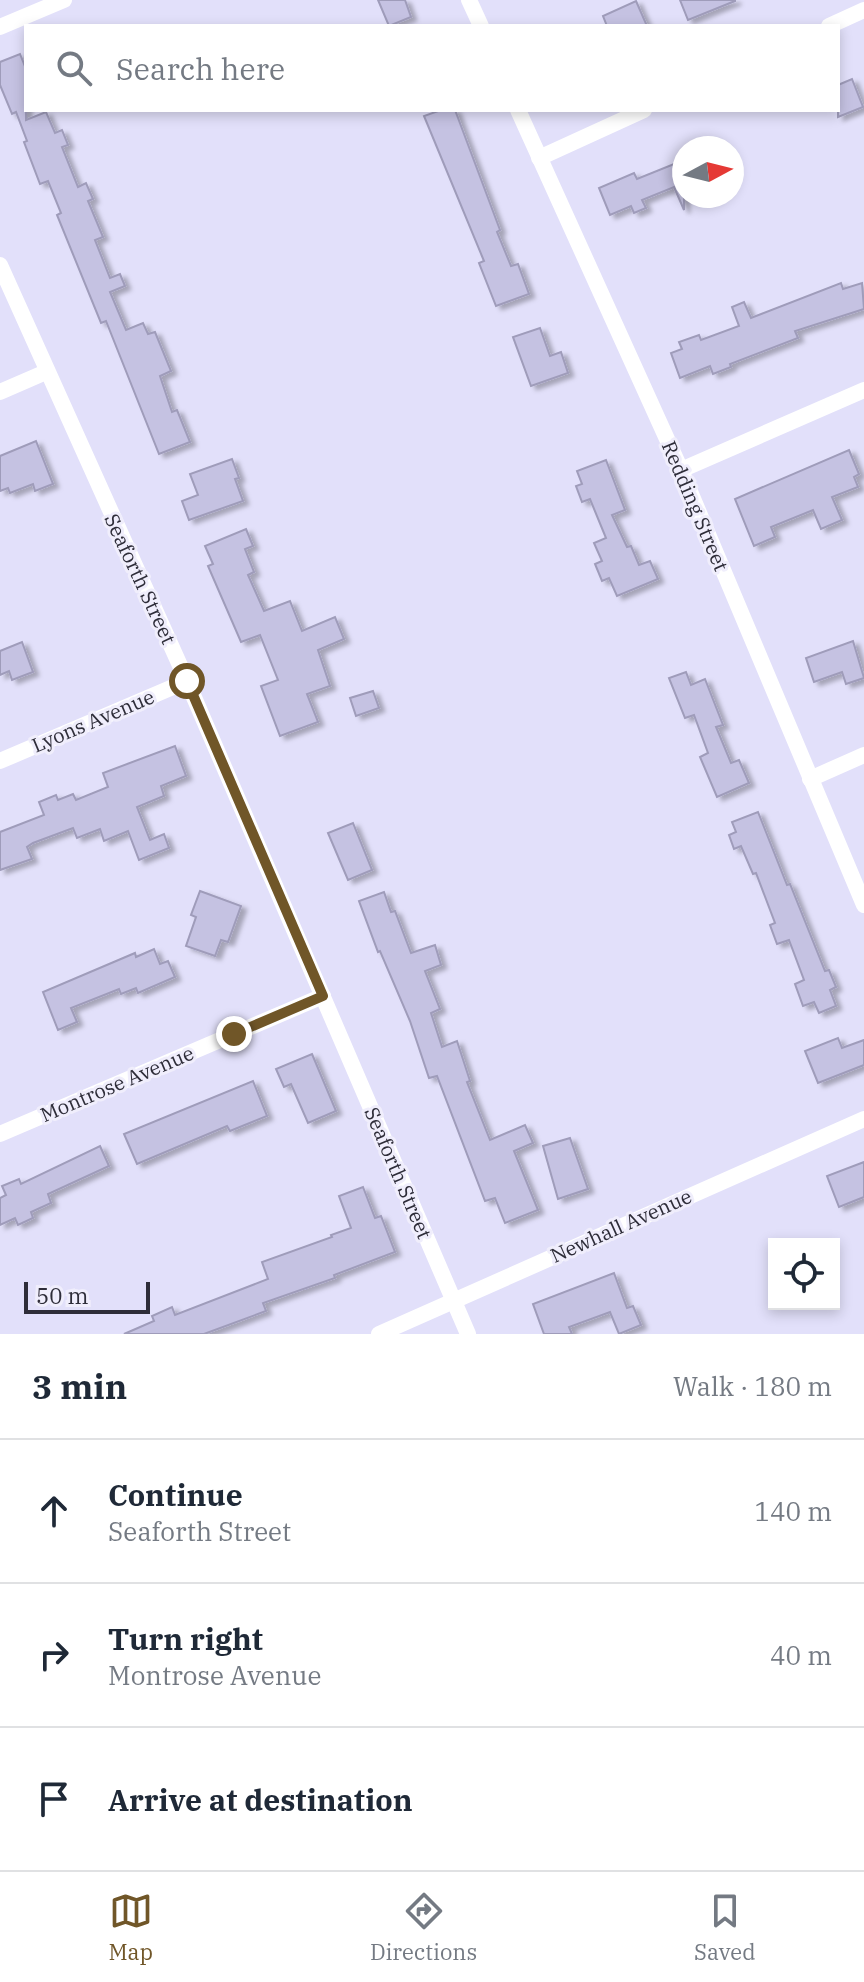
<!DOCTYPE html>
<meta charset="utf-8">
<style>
:root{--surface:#fff;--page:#f6f6f7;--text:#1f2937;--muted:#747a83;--line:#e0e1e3;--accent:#705628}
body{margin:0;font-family:"IBM Plex Serif",serif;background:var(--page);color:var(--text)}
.controls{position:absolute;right:24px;bottom:24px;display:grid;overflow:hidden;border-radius:0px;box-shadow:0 4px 12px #0003}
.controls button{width:72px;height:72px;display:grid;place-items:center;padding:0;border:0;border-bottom:2px solid var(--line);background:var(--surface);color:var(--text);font:40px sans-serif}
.compass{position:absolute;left:672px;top:136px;width:72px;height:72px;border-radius:50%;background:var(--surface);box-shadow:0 4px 12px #0003;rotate:83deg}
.scale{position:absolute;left:24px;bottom:20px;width:126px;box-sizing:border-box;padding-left:8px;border:4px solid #2e2d39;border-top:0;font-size:22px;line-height:28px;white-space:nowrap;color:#2e2d39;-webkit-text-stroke:6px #f0eefc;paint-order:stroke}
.stop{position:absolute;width:24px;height:24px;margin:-18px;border:6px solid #705628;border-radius:50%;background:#fff}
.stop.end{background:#705628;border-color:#fff;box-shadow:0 2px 8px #0008}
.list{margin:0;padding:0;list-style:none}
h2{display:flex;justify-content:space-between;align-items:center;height:104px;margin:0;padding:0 32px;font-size:34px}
h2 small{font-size:26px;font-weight:400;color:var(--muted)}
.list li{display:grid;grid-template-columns:52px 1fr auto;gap:24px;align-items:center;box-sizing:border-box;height:144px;padding:0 32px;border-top:2px solid var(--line)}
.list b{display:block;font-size:30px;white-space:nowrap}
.list p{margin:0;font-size:26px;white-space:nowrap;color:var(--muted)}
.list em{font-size:26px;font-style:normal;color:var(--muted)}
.icon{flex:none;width:44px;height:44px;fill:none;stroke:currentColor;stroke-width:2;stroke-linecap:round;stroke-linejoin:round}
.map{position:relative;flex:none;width:864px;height:1334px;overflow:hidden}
.search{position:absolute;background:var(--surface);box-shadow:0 4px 12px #0003;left:24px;right:24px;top:24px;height:88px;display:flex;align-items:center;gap:20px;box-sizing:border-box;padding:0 28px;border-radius:0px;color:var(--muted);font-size:30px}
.sheet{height:536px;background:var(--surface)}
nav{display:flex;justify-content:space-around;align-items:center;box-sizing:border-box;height:112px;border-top:2px solid var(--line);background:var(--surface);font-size:22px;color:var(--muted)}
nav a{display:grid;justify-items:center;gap:4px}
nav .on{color:var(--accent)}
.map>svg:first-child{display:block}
</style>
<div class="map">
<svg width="864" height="1334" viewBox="0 0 864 1334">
<defs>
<filter id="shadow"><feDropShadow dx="5.5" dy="3.5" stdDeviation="2" flood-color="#0004"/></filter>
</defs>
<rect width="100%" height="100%" fill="#e2e0fa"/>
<g fill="#c5c2e2" stroke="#9f9cba" stroke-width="2" filter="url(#shadow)">
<polygon points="378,0 405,0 411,17 389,26"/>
<polygon points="680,0 735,0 735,1 688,20"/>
<polygon points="636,1 647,26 607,26 603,16"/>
<polygon points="20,54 26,69 26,120 46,112 55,133 62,130 68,145 62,147 78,187 86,183 93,199 88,201 103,237 95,240 110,278 120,274 125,286 110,292 126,330 143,323 148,334 155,332 171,371 160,376 172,412 177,410 190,442 159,454 106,321 101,323 57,215 61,213 48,181 40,184 24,142 27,141 16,112 12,114 0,85 0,62"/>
<polygon points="852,79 863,107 838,117 838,85"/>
<polygon points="441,110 455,110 500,230 497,232 511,266 518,264 529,294 496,306 479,263 484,261 424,116"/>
<polygon points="684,160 684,210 674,187 642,200 646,208 634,213 631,206 610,215 599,188 634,173 637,179"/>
<polygon points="841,283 843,289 862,283 864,309 795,331 798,338 730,364 731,367 713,374 710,366 680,378 671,353 682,349 679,342 699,335 701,340 739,326 732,307 744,302 751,318"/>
<polygon points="540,328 550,356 561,352 568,373 531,386 513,337"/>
<polygon points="36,441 53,484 35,491 33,484 10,493 8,488 0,491 0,456"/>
<polygon points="849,450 859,474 854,477 858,487 832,497 842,520 821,529 813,510 771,527 775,537 754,546 735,499"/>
<polygon points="232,459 239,478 235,479 243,501 189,520 182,501 198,495 190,474"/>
<polygon points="606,460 625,510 612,515 627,547 631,546 639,565 650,561 658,579 617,596 609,578 602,581 595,564 602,561 594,543 606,538 590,499 582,502 576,486 582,484 577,471"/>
<polygon points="246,529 253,546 245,549 254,572 248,575 264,611 290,601 302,631 335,617 344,639 318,650 330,686 307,694 318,722 280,736 261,686 278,680 260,635 241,642 208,566 213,564 205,546"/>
<polygon points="853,641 864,678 846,684 842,672 814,682 806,658"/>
<polygon points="22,642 33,672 12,680 9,671 0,675 0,651"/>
<polygon points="686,672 691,685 705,679 723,725 716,727 731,763 739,760 749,783 717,797 700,757 708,753 694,715 685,718 669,678"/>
<polygon points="373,691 379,708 356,716 350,698"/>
<polygon points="175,746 186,776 161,786 164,796 137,807 150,840 164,834 169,848 139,860 128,831 104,841 100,829 77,838 73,828 33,843 27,847 32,859 0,870 0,832 44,815 39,802 56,795 58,800 73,794 76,800 108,787 103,773"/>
<polygon points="758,812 787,885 790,884 825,971 829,970 836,987 830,990 836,1006 819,1013 814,1002 803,1006 795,984 804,980 789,940 777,944 770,925 775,923 756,873 753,874 741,846 734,849 729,835 736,832 732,822"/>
<polygon points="353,823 372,870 348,880 328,833"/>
<polygon points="200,891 241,906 228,942 221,940 215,956 186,946 196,917 191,915"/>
<polygon points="384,892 391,912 395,911 411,953 435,945 441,965 425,971 440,1009 431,1013 442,1047 457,1041 470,1081 467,1082 490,1140 525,1125 533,1143 514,1151 538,1210 505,1223 495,1198 485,1201 437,1076 429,1078 410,1021 380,951 378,952 359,901"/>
<polygon points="154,949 160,964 168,961 175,977 138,993 136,988 121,994 119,989 71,1008 77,1022 58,1030 43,992 135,953 136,957"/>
<polygon points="838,1038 842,1048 864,1040 864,1065 818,1083 805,1051"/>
<polygon points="312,1054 336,1111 308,1123 291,1084 284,1087 276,1069"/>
<polygon points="253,1081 267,1116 230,1131 227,1126 137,1164 124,1134"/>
<polygon points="570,1138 588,1189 558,1199 543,1146"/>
<polygon points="100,1146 109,1166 48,1194 51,1203 31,1212 33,1218 18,1225 15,1218 0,1225 0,1198 6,1195 2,1186 19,1179 21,1184"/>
<polygon points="864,1162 864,1197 839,1207 827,1176"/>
<polygon points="363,1187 375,1218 381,1216 395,1252 334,1275 335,1278 263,1303 266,1311 204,1334 124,1334 154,1321 152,1316 172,1307 175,1315 268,1279 262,1262 332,1237 331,1235 351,1228 339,1196"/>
<polygon points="614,1273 627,1308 633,1306 641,1325 619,1334 610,1312 569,1327 572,1334 544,1334 533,1304"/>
</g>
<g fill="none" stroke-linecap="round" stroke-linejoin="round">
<g stroke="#fff" stroke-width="16">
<polyline points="469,0 481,26"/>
<polyline points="829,26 864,10"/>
<polyline points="0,27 64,0"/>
<polyline points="518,110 681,470 864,905"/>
<polyline points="539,158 644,110"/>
<polyline points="0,265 187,681 468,1334"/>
<polyline points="0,392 46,372"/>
<polyline points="681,470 864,390"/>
<polyline points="0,761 187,681"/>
<polyline points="810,779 864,755"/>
<polyline points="0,1134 323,996"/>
<polyline points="379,1334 864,1119"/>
</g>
</g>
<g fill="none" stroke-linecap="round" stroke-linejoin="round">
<polyline stroke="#705628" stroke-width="10" points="187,681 323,996 234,1034"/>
</g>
<g text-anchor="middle" stroke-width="6" stroke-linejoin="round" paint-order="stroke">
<g font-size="20" fill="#2e2d39" stroke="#f0eefc">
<text transform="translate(695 506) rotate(67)" y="7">Redding Street</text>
<text transform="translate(140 579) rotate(65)" y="7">Seaforth Street</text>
<text transform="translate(93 721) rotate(-23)" y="7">Lyons Avenue</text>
<text transform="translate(117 1084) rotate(-23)" y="7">Montrose Avenue</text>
<text transform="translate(398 1173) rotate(67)" y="7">Seaforth Street</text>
<text transform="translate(621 1226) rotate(-24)" y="7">Newhall Avenue</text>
</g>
</g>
</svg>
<div class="controls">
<button><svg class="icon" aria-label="locate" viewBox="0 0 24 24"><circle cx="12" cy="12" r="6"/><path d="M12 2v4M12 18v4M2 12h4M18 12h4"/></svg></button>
</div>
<svg class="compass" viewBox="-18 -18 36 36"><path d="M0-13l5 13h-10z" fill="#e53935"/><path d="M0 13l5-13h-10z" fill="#747a83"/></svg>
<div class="scale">50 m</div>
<div class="stop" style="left:187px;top:681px"></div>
<div class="stop end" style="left:234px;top:1034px"></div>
<div class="search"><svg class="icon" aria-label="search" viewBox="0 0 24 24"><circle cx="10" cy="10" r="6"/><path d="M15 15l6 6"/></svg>Search here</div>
</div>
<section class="sheet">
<h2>3 min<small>Walk · 180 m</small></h2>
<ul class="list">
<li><svg class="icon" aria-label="ahead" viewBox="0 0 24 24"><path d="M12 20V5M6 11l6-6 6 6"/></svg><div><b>Continue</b><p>Seaforth Street</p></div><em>140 m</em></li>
<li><svg class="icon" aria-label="right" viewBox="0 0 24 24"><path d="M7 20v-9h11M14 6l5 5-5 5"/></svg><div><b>Turn right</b><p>Montrose Avenue</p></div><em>40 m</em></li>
<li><svg class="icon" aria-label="arrive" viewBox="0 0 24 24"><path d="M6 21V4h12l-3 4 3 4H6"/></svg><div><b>Arrive at destination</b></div></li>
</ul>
</section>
<nav>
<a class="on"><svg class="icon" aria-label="map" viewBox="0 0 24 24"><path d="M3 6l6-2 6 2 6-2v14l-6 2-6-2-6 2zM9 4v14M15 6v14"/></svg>Map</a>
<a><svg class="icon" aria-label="directions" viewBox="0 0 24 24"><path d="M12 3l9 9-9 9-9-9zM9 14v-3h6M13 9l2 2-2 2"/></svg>Directions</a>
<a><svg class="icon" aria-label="saved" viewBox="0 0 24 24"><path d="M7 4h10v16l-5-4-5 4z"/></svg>Saved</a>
</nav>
